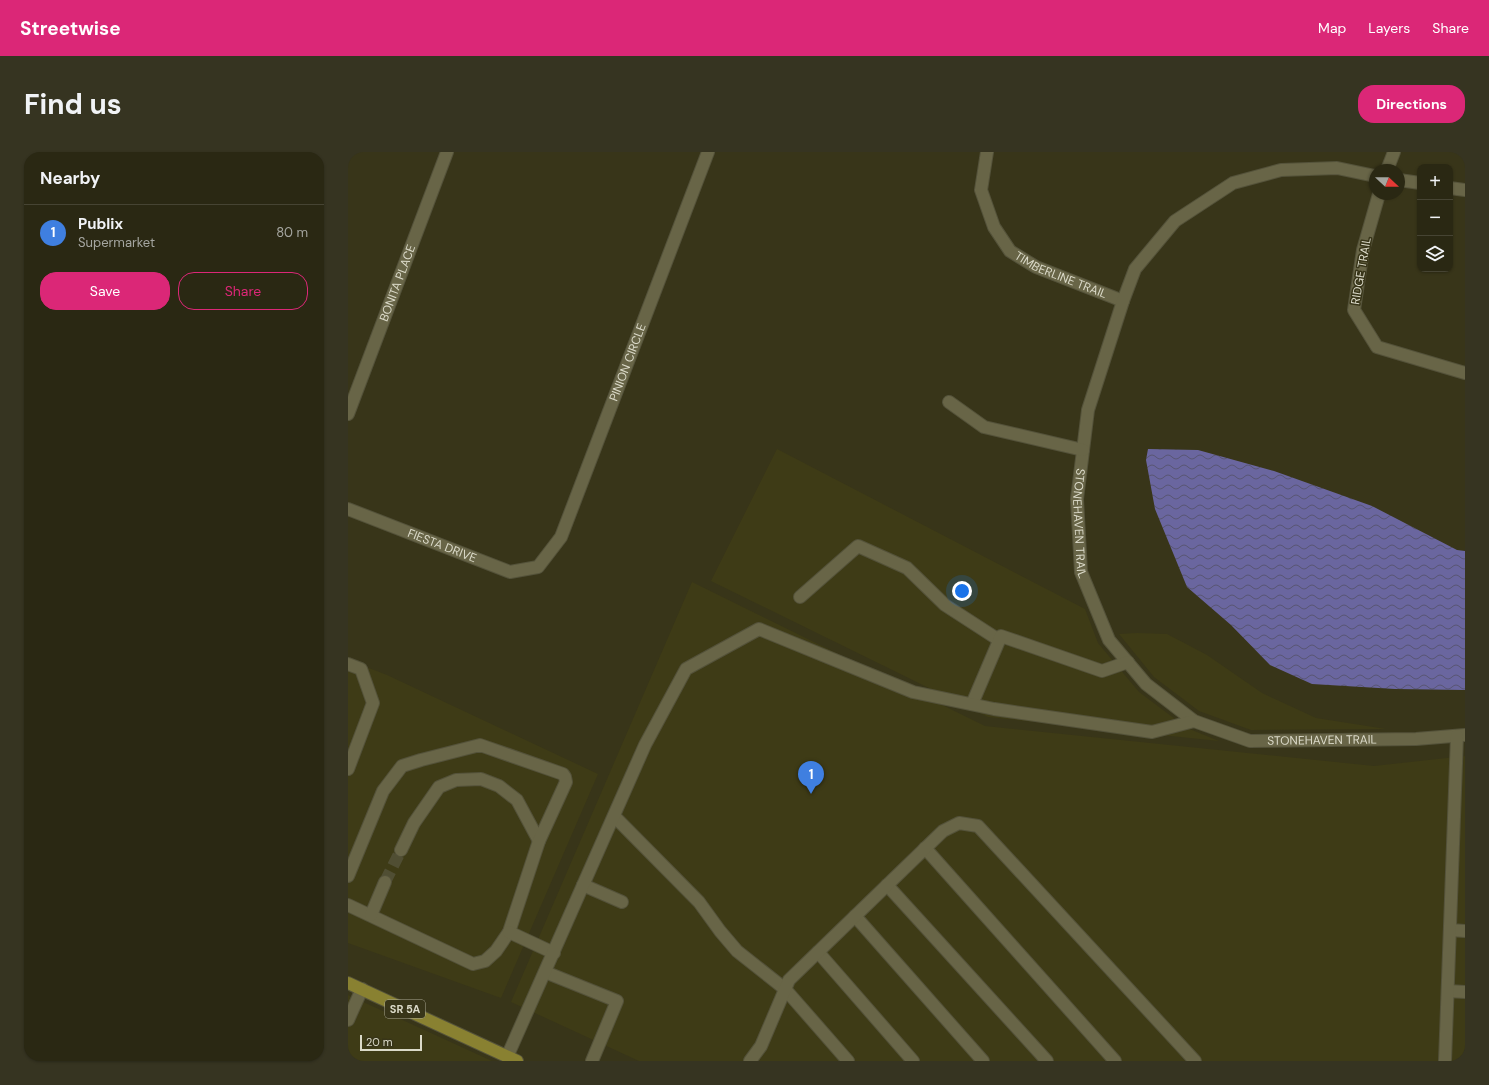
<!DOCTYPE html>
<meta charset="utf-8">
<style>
:root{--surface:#2a2813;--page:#363421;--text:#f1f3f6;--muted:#a5a6a0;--line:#464433;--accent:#db2777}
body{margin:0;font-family:"DM Sans",sans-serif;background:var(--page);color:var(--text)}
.controls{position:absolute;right:12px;top:12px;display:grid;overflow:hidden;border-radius:8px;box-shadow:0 1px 3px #0004}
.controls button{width:36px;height:36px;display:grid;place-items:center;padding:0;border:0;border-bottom:1px solid var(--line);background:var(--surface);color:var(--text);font:20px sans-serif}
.compass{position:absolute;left:1021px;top:12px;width:36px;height:36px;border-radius:50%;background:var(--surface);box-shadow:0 1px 3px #0004;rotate:112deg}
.scale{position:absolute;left:12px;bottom:10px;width:62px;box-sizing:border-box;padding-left:4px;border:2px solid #dbdac9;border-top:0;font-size:11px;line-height:14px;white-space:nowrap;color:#dbdac9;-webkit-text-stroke:3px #383519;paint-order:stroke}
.you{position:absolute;left:614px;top:439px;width:14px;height:14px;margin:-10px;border:3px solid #fff;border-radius:50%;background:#1a73e8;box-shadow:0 0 0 6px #1a73e833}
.badge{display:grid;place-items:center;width:26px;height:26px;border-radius:50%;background:var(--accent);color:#fff;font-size:13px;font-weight:700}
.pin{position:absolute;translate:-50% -33px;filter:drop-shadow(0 1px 2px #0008)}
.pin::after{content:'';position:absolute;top:21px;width:14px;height:12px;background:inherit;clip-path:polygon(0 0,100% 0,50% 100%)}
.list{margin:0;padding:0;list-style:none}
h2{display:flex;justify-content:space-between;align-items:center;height:52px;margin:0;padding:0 16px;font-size:17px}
h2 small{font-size:13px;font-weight:400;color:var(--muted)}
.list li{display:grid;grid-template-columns:26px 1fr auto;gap:12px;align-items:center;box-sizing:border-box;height:56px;padding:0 16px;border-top:1px solid var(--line)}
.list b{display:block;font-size:15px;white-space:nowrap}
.list p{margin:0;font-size:13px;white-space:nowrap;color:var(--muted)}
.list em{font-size:13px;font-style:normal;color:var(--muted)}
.actions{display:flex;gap:8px;padding:12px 16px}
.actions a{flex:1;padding:9px 0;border:1px solid var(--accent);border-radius:16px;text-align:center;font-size:14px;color:var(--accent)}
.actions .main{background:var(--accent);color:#fff}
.icon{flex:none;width:22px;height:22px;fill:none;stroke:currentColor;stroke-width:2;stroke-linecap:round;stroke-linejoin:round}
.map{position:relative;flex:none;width:1117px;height:909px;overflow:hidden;border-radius:16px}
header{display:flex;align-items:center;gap:24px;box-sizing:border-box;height:56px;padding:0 20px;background:var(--accent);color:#fff}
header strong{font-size:19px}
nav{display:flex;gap:22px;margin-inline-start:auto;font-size:14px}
.intro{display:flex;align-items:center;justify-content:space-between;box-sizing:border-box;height:96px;padding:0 24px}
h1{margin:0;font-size:28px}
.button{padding:10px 18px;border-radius:16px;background:var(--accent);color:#fff;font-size:14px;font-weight:700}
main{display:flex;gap:24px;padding:0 24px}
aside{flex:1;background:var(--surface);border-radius:16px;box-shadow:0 1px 3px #0004}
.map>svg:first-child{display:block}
</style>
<header>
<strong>Streetwise</strong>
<nav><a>Map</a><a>Layers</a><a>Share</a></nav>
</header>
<div class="intro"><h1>Find us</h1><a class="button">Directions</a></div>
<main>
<aside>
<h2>Nearby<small></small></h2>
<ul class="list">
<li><span class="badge" style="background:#3f7fe0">1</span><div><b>Publix</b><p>Supermarket</p></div><em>80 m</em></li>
</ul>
<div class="actions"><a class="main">Save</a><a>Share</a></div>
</aside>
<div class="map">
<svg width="1117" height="909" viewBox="0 0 1117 909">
<defs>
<pattern id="water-waves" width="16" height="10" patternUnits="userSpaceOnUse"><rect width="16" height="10" fill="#6a669f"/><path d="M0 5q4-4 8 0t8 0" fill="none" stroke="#585572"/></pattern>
</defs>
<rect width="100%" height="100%" fill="#383519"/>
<g fill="#3e3b16">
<polygon points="429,297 737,457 750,491 791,540 839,576 871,589 640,565 363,429"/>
<polygon points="344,430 637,574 1026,614 1117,604 1117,909 291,909 163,850"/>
<polygon points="789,481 819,482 859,503 914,541 968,566 1038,577 903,578 851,559 806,525 771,482"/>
<polygon points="0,508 39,523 250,622 153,846 0,791"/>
<polygon points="0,843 144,909 0,909"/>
</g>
<polygon fill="url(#water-waves)" points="800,297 850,298 926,319 1024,354 1109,398 1117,399 1117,538 1047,537 964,532 922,513 883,473 839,435 807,357 798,308"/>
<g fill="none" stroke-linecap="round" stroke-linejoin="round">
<polyline stroke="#504e33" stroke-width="12" stroke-dasharray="12 6" stroke-linecap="butt" points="37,730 53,698"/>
<defs>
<g id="minor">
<path id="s1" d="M 639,0 L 633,38 L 646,75 L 662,99 L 688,115 L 775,149"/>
<polyline points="1039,18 1046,0"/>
<path id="s2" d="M 1027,24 L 989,16 L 933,18 L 885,31 L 827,69 L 787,117 L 775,149 L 740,258 L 729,347 L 733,420 L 761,488 L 798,532 L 846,569 L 902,589 L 1068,587 L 1117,583"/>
<polyline points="1051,28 1072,31"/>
<polyline points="1102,36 1117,38"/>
<polyline points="1031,42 1015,98 1006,158 1029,195 1117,221"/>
<polyline points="601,250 636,275 735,298"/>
<path id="s3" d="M 0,262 L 99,0"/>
<path id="s4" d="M 0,357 L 162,420 L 190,415 L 213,385 L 360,0"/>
<polyline points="452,445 510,394 559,416 597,453 651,488"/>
<polyline points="0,512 13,517 25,551 0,617"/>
<polyline points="624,552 653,484 754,519 780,510"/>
<polyline points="266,664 351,750 372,779 389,799 437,837 500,909"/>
<polyline points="577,696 767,909"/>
<polyline points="53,698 66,671 91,635 108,628 133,627 151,634 169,648 191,689"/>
<polyline points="0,724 35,639 54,614 73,608 132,593 215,622 217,625 218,630 191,689 161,780 148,799 137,809 125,812 0,753"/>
<polyline points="235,733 274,750"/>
<polyline points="539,733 699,909"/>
<polyline points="23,763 37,730"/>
<polyline points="507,764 635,909"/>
<polyline points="1102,778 1117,779"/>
<polyline points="161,780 206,801"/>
<polyline points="470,800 565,909"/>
<polyline points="197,820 269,849 244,909"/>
<polyline points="1100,839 1117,840"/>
<polyline points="0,868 14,837"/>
<polyline points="159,905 297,593 338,517 411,477 565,540 646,557 804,580 846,569"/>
<polyline points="402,909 413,894 441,828 595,679 611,671 630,674 847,909"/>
<polyline points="1097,909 1109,584"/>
</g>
<polyline id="major" points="0,831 169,909"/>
</defs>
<use href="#minor" stroke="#54523a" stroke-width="14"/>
<use href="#major" stroke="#54523a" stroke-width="14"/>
<use href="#minor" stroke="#686547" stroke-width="12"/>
<use href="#major" stroke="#898131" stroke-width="12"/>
</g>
<g text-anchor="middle" stroke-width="3" stroke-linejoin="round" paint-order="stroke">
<rect fill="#383519" stroke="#aaa894" stroke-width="1" x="37" y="848" width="40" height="18" rx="3"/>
<g font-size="11" font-weight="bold" fill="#dbdac9">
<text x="57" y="861">SR 5A</text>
</g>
<g font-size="12" fill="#dbdac9" stroke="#383519">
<text transform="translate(1013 119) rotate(-80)" y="4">RIDGE TRAIL</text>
<text dy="4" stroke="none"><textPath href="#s1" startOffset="163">TIMBERLINE TRAIL</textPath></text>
<text dy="4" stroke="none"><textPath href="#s3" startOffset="140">BONITA PLACE</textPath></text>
<text dy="4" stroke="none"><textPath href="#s4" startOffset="427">PINION CIRCLE</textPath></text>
<text dy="4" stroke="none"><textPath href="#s2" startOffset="539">STONEHAVEN TRAIL</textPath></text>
<text dy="4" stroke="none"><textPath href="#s4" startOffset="101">FIESTA DRIVE</textPath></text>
<text dy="4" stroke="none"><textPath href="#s2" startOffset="911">STONEHAVEN TRAIL</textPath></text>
</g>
</g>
</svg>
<div class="controls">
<button>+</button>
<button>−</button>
<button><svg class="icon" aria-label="layers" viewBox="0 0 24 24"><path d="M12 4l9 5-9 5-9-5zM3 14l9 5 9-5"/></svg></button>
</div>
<svg class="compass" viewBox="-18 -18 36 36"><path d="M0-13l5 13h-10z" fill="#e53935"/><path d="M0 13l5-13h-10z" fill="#a5a6a0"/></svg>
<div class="scale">20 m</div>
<div class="you"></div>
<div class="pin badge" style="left:463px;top:642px;background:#3f7fe0">1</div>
</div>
</main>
